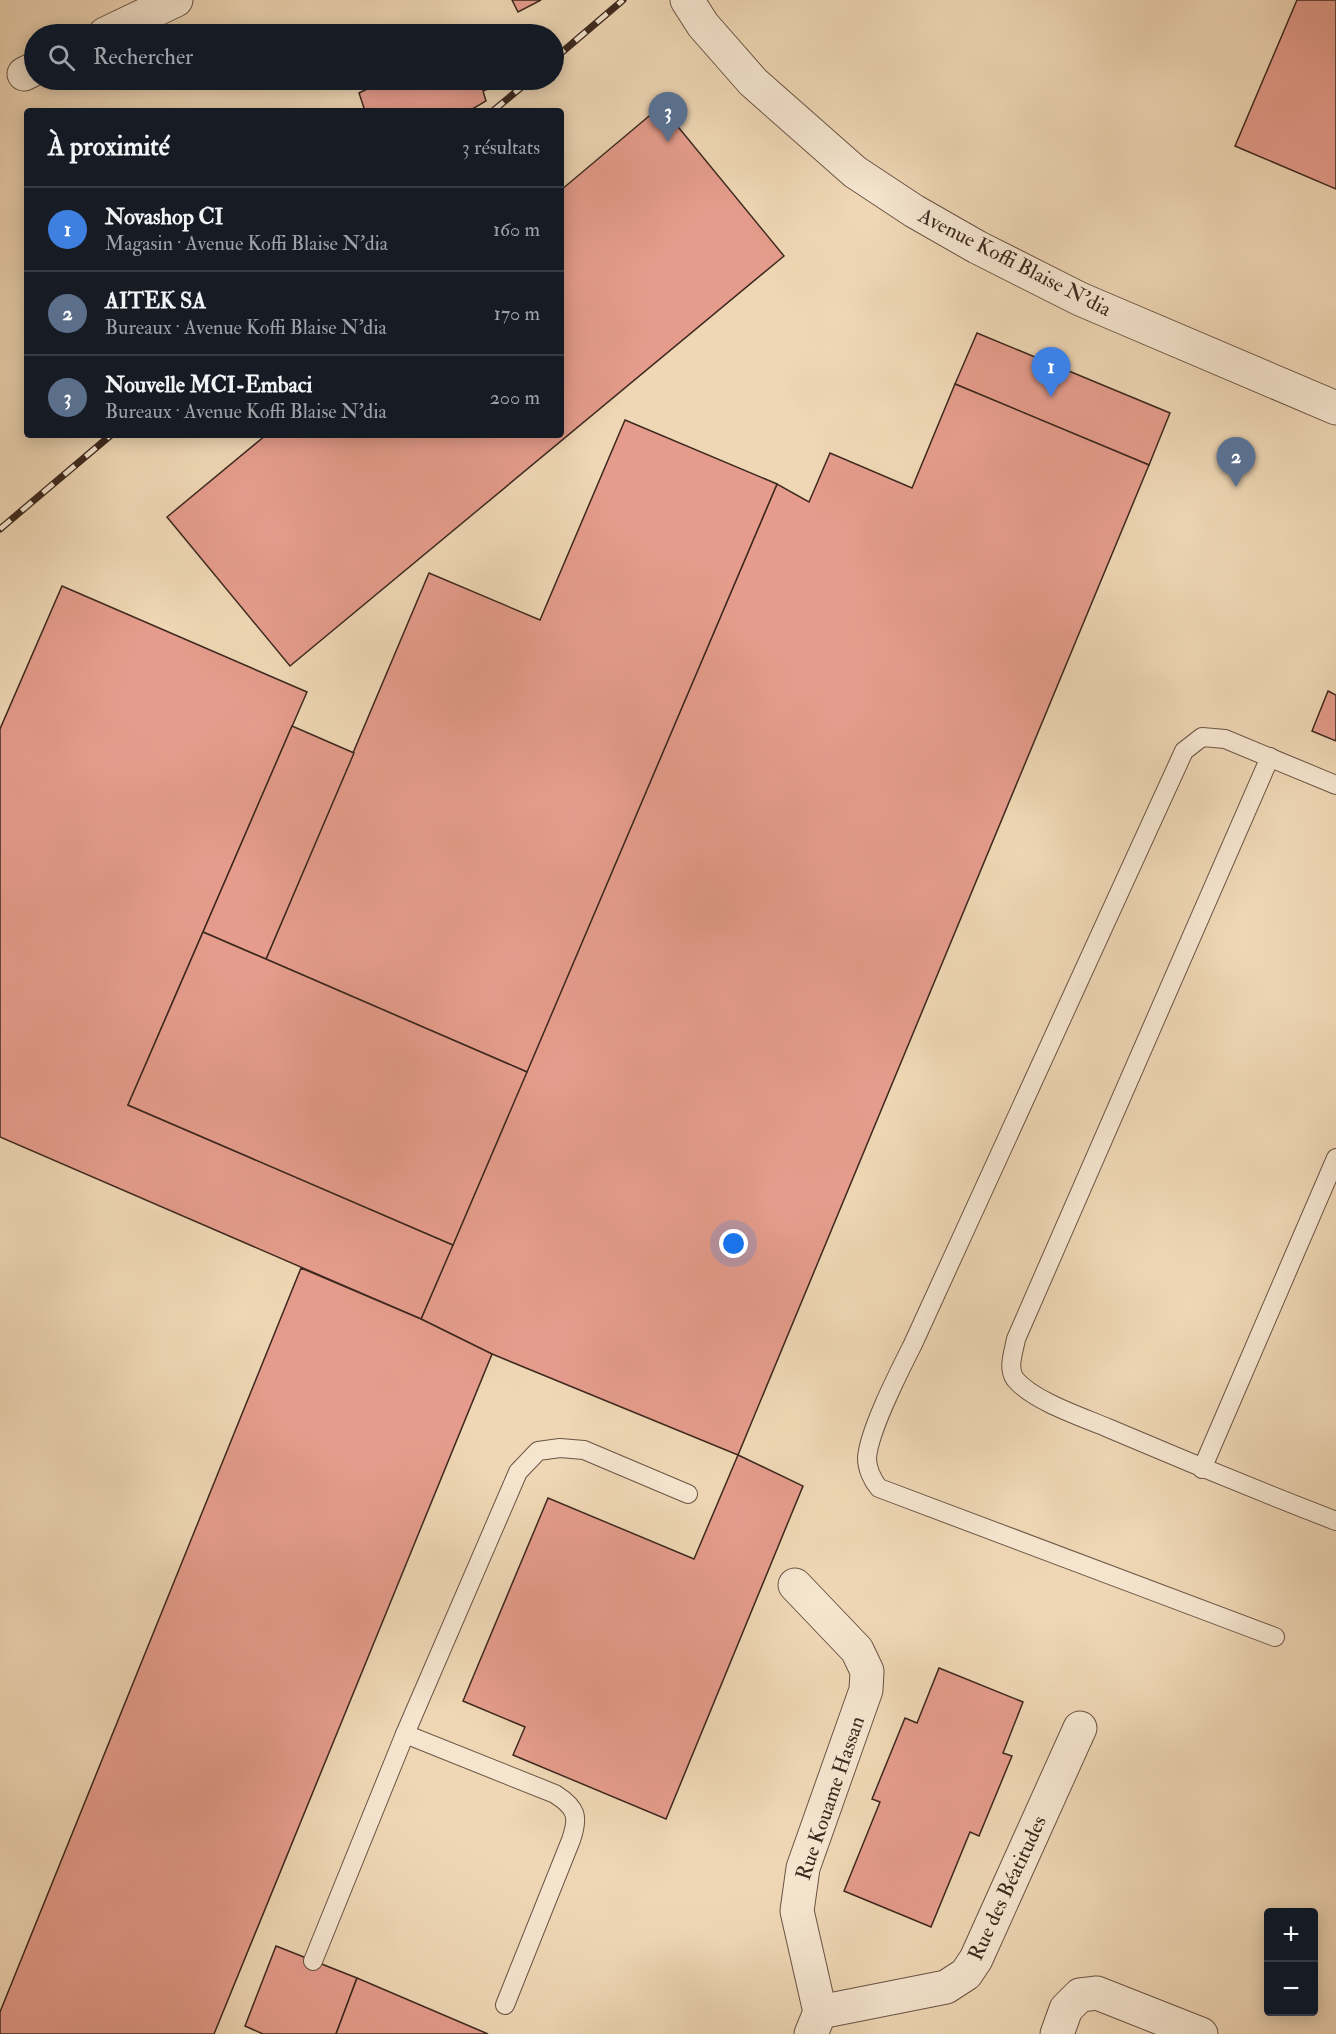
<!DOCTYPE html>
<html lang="fr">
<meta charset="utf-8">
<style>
:root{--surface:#171b24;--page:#242831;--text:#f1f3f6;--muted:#9ea1a6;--line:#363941;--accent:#c59692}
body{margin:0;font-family:"IM FELL Double Pica",serif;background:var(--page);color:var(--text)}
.controls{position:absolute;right:18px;bottom:18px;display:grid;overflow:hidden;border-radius:6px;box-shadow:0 3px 15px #0003}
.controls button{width:54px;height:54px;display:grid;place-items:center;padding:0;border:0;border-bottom:2px solid var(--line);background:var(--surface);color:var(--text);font:30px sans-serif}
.you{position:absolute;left:734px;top:1244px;width:21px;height:21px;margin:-15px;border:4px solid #fff;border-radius:50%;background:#1a73e8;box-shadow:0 0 0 9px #1a73e833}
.badge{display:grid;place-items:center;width:39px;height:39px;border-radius:50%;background:var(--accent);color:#fff;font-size:20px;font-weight:700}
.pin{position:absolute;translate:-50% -50px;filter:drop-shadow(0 2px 3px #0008)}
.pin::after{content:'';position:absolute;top:32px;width:21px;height:18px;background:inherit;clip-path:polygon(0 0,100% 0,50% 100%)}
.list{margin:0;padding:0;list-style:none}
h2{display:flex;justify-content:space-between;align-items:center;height:78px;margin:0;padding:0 24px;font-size:26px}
h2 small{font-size:20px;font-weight:400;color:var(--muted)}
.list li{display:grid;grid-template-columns:39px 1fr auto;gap:18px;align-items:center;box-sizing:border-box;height:84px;padding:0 24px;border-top:2px solid var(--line)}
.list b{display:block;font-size:22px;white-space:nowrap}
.list p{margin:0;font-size:20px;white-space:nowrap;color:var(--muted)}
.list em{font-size:20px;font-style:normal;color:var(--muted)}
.icon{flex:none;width:33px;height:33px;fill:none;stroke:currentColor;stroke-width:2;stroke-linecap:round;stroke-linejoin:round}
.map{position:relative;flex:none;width:1336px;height:2034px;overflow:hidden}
.search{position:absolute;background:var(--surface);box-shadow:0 3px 15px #0003;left:24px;top:24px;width:540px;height:66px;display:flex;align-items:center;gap:15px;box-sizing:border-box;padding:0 21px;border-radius:33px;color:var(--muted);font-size:22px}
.panel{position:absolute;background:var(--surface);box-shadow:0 3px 15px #0003;left:24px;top:108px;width:540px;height:330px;border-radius:6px}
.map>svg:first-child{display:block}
</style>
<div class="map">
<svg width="1336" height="2034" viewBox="0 0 1336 2034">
<rect width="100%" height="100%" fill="#efd7b5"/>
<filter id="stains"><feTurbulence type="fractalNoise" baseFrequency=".00333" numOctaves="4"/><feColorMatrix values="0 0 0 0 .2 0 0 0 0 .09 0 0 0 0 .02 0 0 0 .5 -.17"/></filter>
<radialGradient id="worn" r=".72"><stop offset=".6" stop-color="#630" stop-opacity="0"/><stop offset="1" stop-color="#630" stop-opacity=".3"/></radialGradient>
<g fill="#e59c8c" stroke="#3d291e" stroke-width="1.5">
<polygon points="512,0 541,0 518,12"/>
<polygon points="1297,0 1336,0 1336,189 1235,146"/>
<polygon points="485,27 489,34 469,34"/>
<polygon points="448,28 456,34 437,34"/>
<polygon points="385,80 510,80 483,91 486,101 469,111 365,111 359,93"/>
<polygon points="661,106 784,256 290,666 167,517 266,435 561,435 561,190"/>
<polygon points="977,333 1170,413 1149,465 955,384"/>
<polygon points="955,384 1149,465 738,1455 492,1354 421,1319 777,484 809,502 830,453 912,488"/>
<polygon points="625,420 777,484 527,1072 266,959 429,573 540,620"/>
<polygon points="62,586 307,692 128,1105 453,1245 421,1319 0,1137 0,729"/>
<polygon points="1328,691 1336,695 1336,741 1312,731"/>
<polygon points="292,726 354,753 266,959 203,932"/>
<polygon points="203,932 527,1072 453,1245 128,1105"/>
<polygon points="301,1268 421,1319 492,1354 214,2034 0,2034 0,2012"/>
<polygon points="738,1455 803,1486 666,1819 513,1755 525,1727 463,1701 548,1498 694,1559"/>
<polygon points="939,1668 1023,1702 1003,1753 1012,1756 979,1836 970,1832 931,1927 844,1891 880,1802 872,1799 905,1718 917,1723"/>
<polygon points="276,1946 357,1978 336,2034 263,2034 245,2026"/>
<polygon points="357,1978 488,2034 336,2034"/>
</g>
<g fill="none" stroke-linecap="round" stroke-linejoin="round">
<defs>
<g id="service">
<path d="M 1270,757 L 1016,1339 C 1014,1351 1007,1368 1015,1379 C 1033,1401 1082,1417 1108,1428 C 1183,1460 1259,1491 1336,1521"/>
<polyline points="1202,1469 1336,1158"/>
<path d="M 1275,1637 L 879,1488 C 872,1480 867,1468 867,1458 C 869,1430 900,1370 913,1344 L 1184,751 L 1202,737 L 1225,739 L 1336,785"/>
<path d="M 405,1734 L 555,1794 C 577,1808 579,1817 571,1840 L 505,2005"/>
<polyline points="313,1961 405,1734 518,1472 538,1451 560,1448 584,1450 688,1494"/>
</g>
<g id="minor">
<polyline points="105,34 176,0"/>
<polyline points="24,74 34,69"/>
<polyline points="795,1585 857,1650 867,1671 866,1690 803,1868 797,1911 820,2012 811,2034"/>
<polyline points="820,2012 946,1987 966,1974 976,1959 1080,1728"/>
<polyline points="1057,2034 1066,2009 1080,1995 1097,1993 1201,2034"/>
</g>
<polyline id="tertiary" points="687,0 703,25 753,82 855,172 914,211 977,247 1080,299 1336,408"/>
</defs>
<use href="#service" stroke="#6a5444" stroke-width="20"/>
<use href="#minor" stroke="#6a5444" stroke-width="35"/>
<use href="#tertiary" stroke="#6a5444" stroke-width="35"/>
<use href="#service" stroke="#f5e5cf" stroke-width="18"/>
<use href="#minor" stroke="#f5e5cf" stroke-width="33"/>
<use href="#tertiary" stroke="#f5e5cf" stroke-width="33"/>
<defs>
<g id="rail">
<polyline points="554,59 623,0"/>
<polyline points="493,111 530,80"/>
<polyline points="0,529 111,435"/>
</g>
</defs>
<use href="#rail" stroke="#3d291e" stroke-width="7"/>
<use href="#rail" stroke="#f5e5cf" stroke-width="4.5" stroke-dasharray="14" stroke-linecap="butt"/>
</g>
<g text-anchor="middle" stroke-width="5" stroke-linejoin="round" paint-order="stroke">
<g font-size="21" fill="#3d291e" stroke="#f5e5cf">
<text transform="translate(1015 262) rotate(27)" y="7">Avenue Koffi Blaise N'dia</text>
<text transform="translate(830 1798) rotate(-71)" y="7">Rue Kouame Hassan</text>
<text transform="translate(1007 1888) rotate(-65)" y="7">Rue des Béatitudes</text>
</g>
</g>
<rect width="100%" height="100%" filter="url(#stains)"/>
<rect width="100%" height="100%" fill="url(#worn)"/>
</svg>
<div class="controls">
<button>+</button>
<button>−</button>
</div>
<div class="you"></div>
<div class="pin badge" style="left:1051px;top:397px;background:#3f7fe0">1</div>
<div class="pin badge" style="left:1236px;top:487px;background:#5c6f8a">2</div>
<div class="pin badge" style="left:668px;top:142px;background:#5c6f8a">3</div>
<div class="search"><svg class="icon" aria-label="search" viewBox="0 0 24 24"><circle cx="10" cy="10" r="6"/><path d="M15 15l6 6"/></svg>Rechercher</div>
<section class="panel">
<h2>À proximité<small>3 résultats</small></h2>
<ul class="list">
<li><span class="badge" style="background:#3f7fe0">1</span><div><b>Novashop CI</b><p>Magasin · Avenue Koffi Blaise N'dia</p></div><em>160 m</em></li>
<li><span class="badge" style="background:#5c6f8a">2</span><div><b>AITEK SA</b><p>Bureaux · Avenue Koffi Blaise N'dia</p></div><em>170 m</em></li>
<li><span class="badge" style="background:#5c6f8a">3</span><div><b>Nouvelle MCI-Embaci</b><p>Bureaux · Avenue Koffi Blaise N'dia</p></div><em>200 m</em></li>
</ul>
</section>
</div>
